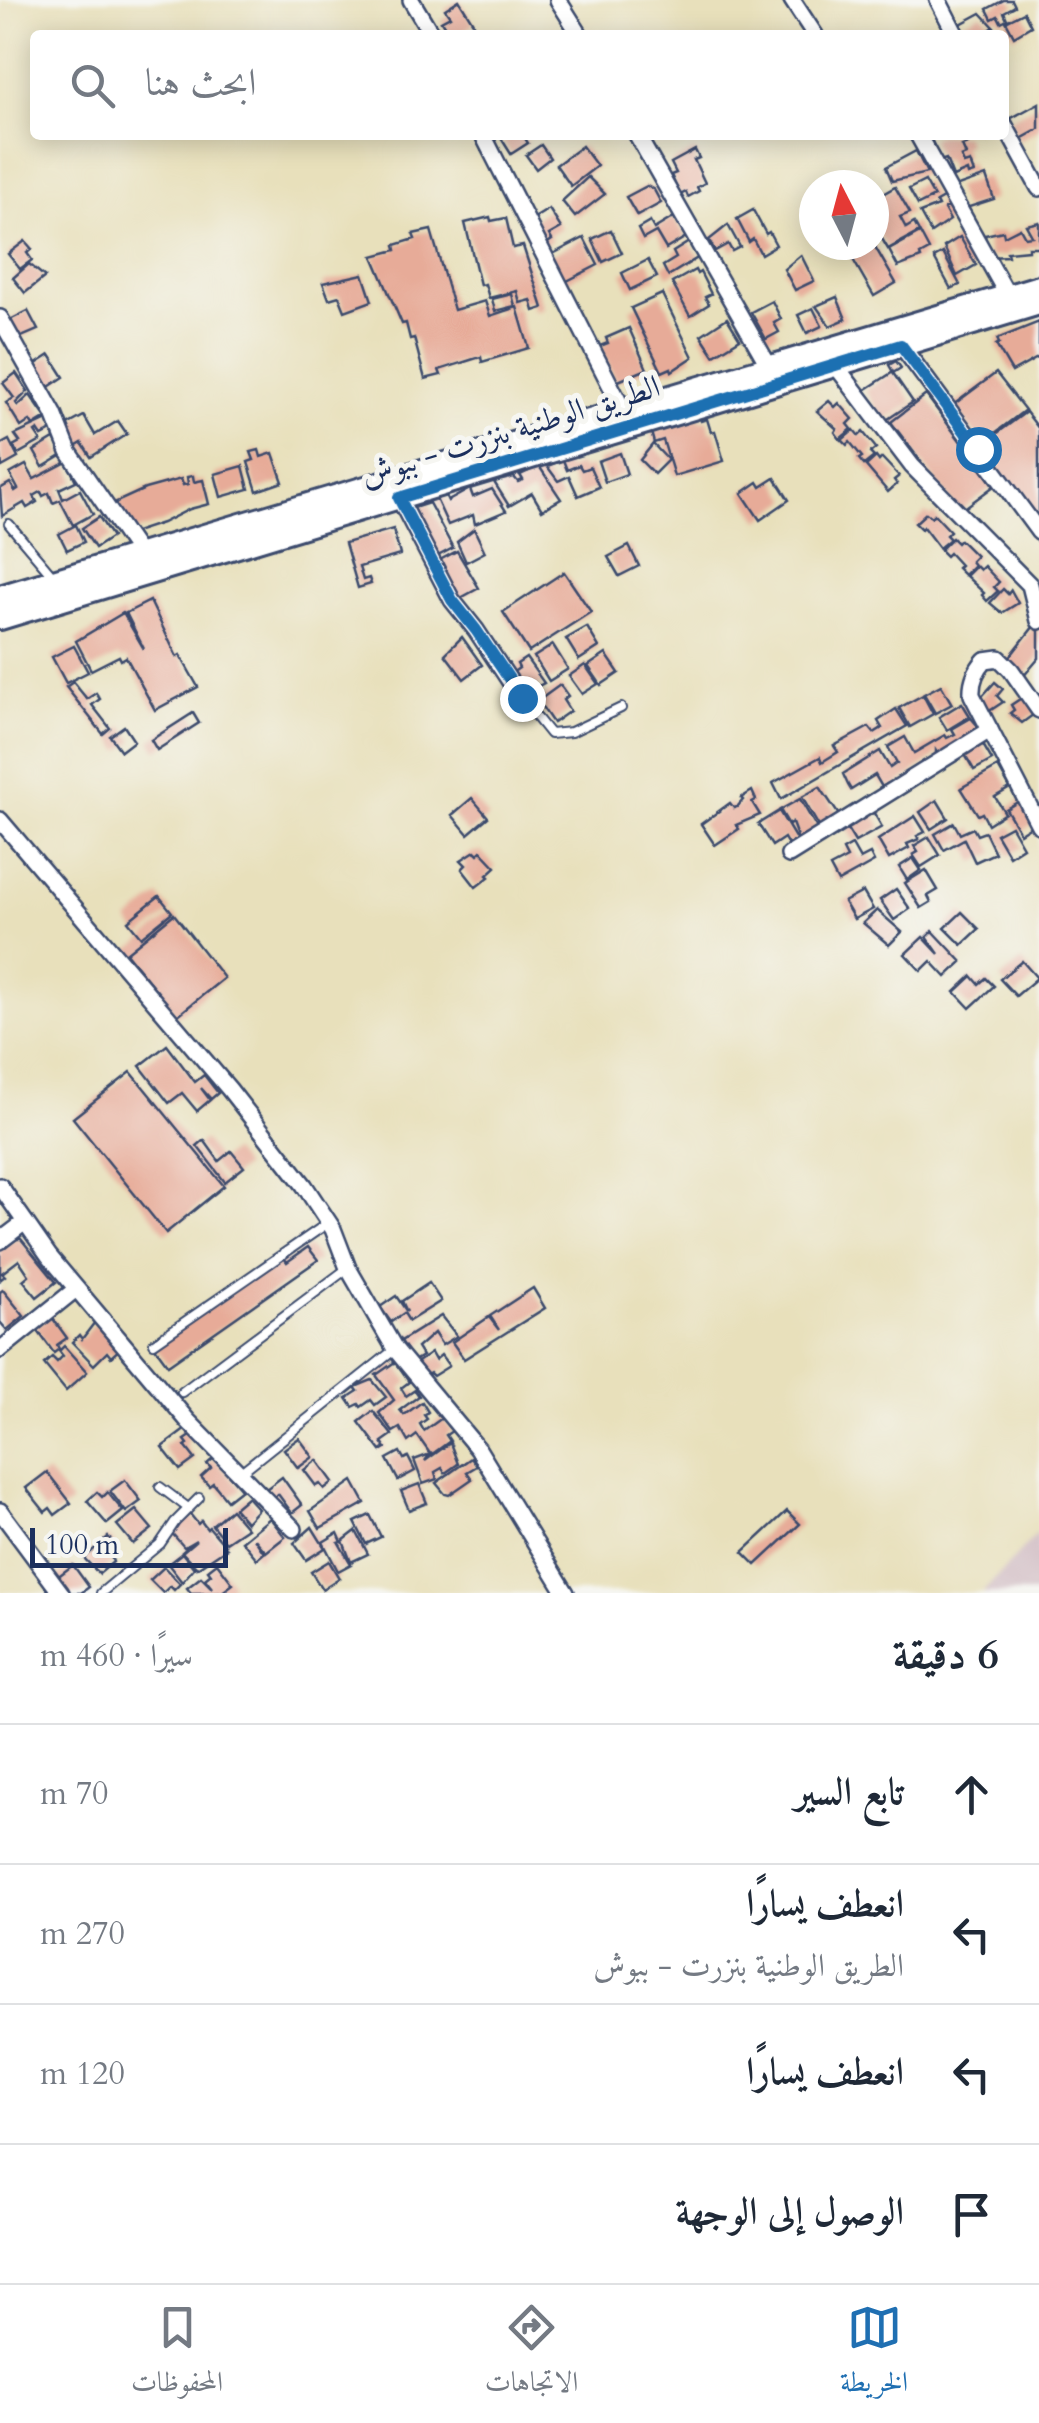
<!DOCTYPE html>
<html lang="ar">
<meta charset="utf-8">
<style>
:root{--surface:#fff;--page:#f2f2f3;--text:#1f2937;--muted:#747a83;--line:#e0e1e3;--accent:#1f6fb2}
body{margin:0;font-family:Cardo,Amiri,serif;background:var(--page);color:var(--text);direction:rtl}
.compass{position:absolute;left:799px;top:170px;width:90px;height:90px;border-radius:50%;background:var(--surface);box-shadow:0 5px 25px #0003;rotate:354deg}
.scale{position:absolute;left:30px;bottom:25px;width:198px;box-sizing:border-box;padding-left:10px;border:5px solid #1b2f5e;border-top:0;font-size:28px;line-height:35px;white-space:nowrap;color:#1b2f5e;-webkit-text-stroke:8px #f6f6f2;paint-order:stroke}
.stop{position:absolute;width:30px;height:30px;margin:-22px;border:8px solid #1f6fb2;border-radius:50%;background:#fff}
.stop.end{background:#1f6fb2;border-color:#fff;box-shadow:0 2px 10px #0008}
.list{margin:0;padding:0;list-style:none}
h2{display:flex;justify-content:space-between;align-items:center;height:130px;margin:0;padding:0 40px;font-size:42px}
h2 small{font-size:32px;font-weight:400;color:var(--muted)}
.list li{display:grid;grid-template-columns:65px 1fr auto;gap:30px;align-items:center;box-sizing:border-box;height:140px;padding:0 40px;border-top:2px solid var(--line)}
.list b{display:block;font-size:38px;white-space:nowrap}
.list p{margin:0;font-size:32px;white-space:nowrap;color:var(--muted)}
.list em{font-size:32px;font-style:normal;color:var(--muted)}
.icon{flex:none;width:55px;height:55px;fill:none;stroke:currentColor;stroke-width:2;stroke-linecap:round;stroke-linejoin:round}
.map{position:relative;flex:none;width:1039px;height:1593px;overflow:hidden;direction:ltr}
.search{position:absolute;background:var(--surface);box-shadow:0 5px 25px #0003;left:30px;right:30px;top:30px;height:110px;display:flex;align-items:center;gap:25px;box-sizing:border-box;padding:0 35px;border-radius:10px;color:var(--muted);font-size:38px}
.sheet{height:690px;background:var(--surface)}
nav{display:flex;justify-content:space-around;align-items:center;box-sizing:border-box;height:140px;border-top:2px solid var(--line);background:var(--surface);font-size:28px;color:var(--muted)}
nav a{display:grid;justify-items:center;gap:5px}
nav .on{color:var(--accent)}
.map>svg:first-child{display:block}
</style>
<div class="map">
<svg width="1039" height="1593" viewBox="0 0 1039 1593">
<rect width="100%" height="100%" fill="#f6f6f2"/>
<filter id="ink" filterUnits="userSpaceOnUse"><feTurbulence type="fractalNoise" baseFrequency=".01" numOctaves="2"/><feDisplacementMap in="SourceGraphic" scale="20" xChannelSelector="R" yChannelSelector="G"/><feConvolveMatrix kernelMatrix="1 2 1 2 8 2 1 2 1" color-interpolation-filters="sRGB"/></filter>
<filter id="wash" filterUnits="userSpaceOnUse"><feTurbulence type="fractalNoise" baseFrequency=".0048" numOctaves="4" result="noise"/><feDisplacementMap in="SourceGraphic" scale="40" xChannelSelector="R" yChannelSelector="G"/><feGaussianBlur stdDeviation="2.25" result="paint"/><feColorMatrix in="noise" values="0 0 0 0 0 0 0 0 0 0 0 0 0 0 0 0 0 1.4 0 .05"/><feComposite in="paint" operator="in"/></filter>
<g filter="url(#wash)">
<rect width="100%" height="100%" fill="#e8e0bb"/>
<polygon fill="#d2bec5" points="1039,1531 1039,1593 982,1593"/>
<g id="blocks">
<g fill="#e7ab98">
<polygon points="459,0 474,24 457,35 450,35 441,21 450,16 445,9"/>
<polygon points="1004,0 1012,0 1015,6 1004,12 1007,19 1001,22 998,16 992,19 987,9"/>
<polygon points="1024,12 1031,26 1014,36 1006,21"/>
<polygon points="981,13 994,27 981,35 963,35 957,26"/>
<polygon points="1039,103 1039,129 1019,140 1008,120"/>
<polygon points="505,135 523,135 528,143 511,154 501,138"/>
<polygon points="940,135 964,135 968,144 962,146 966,155 961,157 964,164 970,162 974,173 968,175 967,171 953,177 946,159 940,161 931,139"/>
<polygon points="541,145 550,158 536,169 526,155"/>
<polygon points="582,146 597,166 571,186 556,165"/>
<polygon points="695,150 699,158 694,160 705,183 697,187 699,191 688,197 686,192 680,195 671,175 676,173 671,163"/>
<polygon points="916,151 927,173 892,181 886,167"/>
<polygon points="986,176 994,199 963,209 955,187"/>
<polygon points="588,177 605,194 575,217 562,201"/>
<polygon points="925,181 934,197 918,205 909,189"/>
<polygon points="647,186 654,190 661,203 637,216 626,197"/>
<polygon points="895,187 910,213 900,217 906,228 914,223 919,232 888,249 875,227 879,225 874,216 874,199"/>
<polygon points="945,197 950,206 944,209 950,220 931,233 920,213 938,206 936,202"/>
<polygon points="549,209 561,228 549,235 552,240 543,246 528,222"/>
<polygon points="753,210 766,234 769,232 776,245 761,254 753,239 749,242 737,219"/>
<polygon points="490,217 491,221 506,218 513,248 523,246 543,308 534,311 531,300 520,303 517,291 489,298 485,284 480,285 465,223"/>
<polygon points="674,217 686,237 666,249 656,232 643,239 638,229 650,222 654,229"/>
<polygon points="1039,222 1039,247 1028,247 1028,250 1007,252 1008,256 989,257 985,235 1003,231 1004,236 1020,228 1025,237 1032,236 1026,225"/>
<polygon points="728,225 740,247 732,251 728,244 715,251 709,240"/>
<polygon points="431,230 454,310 485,301 490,316 517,307 529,348 482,362 481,357 477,358 439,370 441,375 425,379 414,338 410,339 406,323 402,324 373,256 396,250 395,245 415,239 413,234"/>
<polygon points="611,230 622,253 603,262 592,239"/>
<polygon points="920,233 929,250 920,255 921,258 898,267 889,250"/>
<polygon points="960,237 976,265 957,276 944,247"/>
<polygon points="584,238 598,265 561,284 547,257"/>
<polygon points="25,241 32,249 27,253 32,260 20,269 8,254"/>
<polygon points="689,242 699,257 668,276 663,266 676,258 673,252"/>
<polygon points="870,245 874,245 896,283 874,296 851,256"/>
<polygon points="943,253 960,285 951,289 934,258"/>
<polygon points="801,255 814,281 795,290 784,269"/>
<polygon points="648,260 657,277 630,290 622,273"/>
<polygon points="29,264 45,277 25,293 13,278"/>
<polygon points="695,270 697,274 700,272 711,294 705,297 709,304 690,316 672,283"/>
<polygon points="363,274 372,301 345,311 339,296 329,299 323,283"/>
<polygon points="512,294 515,306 495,311 492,299"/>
<polygon points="662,294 693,357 672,371 671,368 662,372 631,308"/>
<polygon points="837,297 846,319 830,326 816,306"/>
<polygon points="772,301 781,319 774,323 779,332 766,339 751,312"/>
<polygon points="813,308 822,326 807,333 798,315"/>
<polygon points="28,311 38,330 17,339 8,321"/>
<polygon points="727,318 740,339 714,355 701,335"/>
<polygon points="1039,322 1039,357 1012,372 996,345 999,343 997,339"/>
<polygon points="629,328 647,369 616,382 600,346 608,343 606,338"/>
<polygon points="50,355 64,377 44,390 30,368"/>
<polygon points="896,361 901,368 893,373 913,402 885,421 865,390 893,372 889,365"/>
<polygon points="16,373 28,391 16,403 18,406 30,395 46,418 33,426 30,421 21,427 6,403 14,398 3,383"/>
<polygon points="996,373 1025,410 982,443 953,405"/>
<polygon points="926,395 994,486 959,512 891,422"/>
<polygon points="829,401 835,407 839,403 853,419 848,424 852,429 840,439 835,432 837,429 817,411"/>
<polygon points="1026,412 1039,429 1039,526 980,446"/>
<polygon points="84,416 95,435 118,421 127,434 91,457 82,443 72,449 60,429"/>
<polygon points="700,417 701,421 707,419 711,432 715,431 724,461 674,476 663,440 654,443 651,432"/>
<polygon points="49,419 55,429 42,436 38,430 35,432 41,441 18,454 13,446 20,442 15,435"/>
<polygon points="854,430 859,436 863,432 876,448 870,453 874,457 864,465 859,459 862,457 850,442 847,445 842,440"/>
<polygon points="54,439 63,455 43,467 34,451"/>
<polygon points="9,440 18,458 2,467 0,445"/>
<polygon points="653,444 668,460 654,474 640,460"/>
<polygon points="259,450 261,457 273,453 283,482 257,491 248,462 254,460 251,452"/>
<polygon points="620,453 627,474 605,482 598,461"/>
<polygon points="876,457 879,461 882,458 899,476 894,480 897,484 888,492 866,466"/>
<polygon points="563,460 567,470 579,465 582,470 590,467 599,487 578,496 569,476 558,481 547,466"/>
<polygon points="67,462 76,481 59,489 63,499 80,490 93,514 73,525 60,500 53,503 49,493 43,496 41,492 34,496 37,502 27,508 24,503 2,516 0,489 10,483 15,491 18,489 10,474 26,465 34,479"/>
<polygon points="243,466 249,489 221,497 215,474"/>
<polygon points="539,466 561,499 542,510 532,493 509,506 494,482 514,477 518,482 523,480 520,475"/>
<polygon points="193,476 194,482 203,480 209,504 190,509 162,523 135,532 128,528 112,504 145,489 181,479 183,485 188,484 187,477"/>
<polygon points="775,478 789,500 760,520 742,493 758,482 761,487"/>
<polygon points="470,489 473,497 492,489 506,511 475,524 473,515 448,525 436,499 445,495 448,501"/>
<polygon points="429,503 453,548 432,559 407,510"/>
<polygon points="926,513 931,517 934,514 950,531 946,535 950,539 939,548 923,527 921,529 915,523"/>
<polygon points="99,517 112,537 95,548 82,528"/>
<polygon points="76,525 84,542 67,550 59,534"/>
<polygon points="393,529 400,555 359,567 363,580 369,578 371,584 358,588 345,543"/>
<polygon points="474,529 485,552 466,562 457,542"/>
<polygon points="952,538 957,543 960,540 976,556 971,561 974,565 964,575 957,568 960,565 949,553 946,556 940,550"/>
<polygon points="629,546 639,566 619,576 608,557"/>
<polygon points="457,551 479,588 457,600 438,561"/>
<polygon points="976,566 980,570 984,566 999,582 994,587 998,591 987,601 982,595 984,593 966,576"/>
<polygon points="564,572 591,612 529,652 503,612"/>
<polygon points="1003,589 1008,594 1011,590 1018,603 1002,613 990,603"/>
<polygon points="150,601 177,657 180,655 198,687 155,710 126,657 121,660 119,656 91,670 76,641 123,613 144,649 126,613"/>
<polygon points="1034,626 1039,631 1039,658 1022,678 1005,663"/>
<polygon points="587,627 599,647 579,660 566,639"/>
<polygon points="462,637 482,665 464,679 445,654"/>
<polygon points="553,645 568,669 549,681 534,657"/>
<polygon points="74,646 88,672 66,683 52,657"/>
<polygon points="606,654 619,673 601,685 588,666"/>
<polygon points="526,658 544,683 525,693 512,673 519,668 517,664"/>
<polygon points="585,665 598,684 582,694 569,676"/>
<polygon points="73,682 87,699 96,693 100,699 92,705 110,728 103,734 66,687"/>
<polygon points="995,682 1003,689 997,696 1003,702 988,712 977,702"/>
<polygon points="560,685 568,696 563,700 570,711 553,723 538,701"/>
<polygon points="941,685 952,704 935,713 924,694"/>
<polygon points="923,695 933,714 910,727 899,708"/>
<polygon points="1026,695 1037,712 1022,723 1010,713 1014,710 1011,705"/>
<polygon points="962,703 970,716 947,730 939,717"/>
<polygon points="896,709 907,726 781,799 773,783 820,757 822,762 838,752 834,746 869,727 874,733 882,728 878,721"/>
<polygon points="193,713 199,723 157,750 151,740"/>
<polygon points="971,718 984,733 941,759 936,751 936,756 891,790 887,784 882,787 875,775 851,790 848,785 843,774 880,751 890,768 897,763 888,747 905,737 914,753 945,735 947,738 955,734 952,729"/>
<polygon points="124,726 134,741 121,751 110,736"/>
<polygon points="982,743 992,760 974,770 964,753"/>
<polygon points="998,767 1010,788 995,797 1005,813 988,824 982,813 978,815 961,788"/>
<polygon points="820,787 841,818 821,830 802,797"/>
<polygon points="752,791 756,800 752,802 760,815 736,825 739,829 715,845 701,824 730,803 734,808 737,807 743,800 741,798"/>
<polygon points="472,798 488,817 468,834 452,815"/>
<polygon points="800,799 818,830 799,842 792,823 789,825 780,810"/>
<polygon points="937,800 948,818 931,829 920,812"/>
<polygon points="1021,800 1034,824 1020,833 1006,809"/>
<polygon points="871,808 882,827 855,842 844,824"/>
<polygon points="779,811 797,841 788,845 784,838 772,846 758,824"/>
<polygon points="915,816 925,832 917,836 919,839 907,844 909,848 889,859 878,840"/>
<polygon points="954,823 960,834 973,828 977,835 985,832 995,853 975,862 964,839 944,850 935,834"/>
<polygon points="1011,826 1023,847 1009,856 996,834"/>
<polygon points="929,837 940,855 921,867 913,855 918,852 914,846"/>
<polygon points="852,845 860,859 870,854 874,862 838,882 830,867 847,858 843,850"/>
<polygon points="475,851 478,854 481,851 496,867 487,875 489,877 476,887 462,869 466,865 461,860"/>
<polygon points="913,858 921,870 907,880 899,867"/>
<polygon points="926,870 938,890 928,896 931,902 921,908 905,883"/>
<polygon points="896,889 910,909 894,920 880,900"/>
<polygon points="863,892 873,909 854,919 844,902"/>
<polygon points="159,896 172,912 141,937 128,921"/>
<polygon points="877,910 902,932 889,945 863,923"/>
<polygon points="962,912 979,929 962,945 945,928"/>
<polygon points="174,914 224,978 177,1016 126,953"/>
<polygon points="933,931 962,962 946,977 931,961 921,971 905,954 923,937 939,954 927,937"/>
<polygon points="1022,961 1037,978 1016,996 1000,979"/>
<polygon points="972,976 979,984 986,978 994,986 970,1008 955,992"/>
<polygon points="167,1045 195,1082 204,1075 218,1093 211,1099 201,1088 210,1100 197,1111 182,1093 169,1103 140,1066"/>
<polygon points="131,1072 224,1186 166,1233 73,1118"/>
<polygon points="204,1140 219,1161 231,1151 244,1167 225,1182 197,1146"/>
<polygon points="13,1239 21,1239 56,1282 37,1297 23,1280 29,1275 19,1260 2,1273 5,1276 0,1280 0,1249"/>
<polygon points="308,1247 318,1260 168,1365 154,1346 282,1255 287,1262"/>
<polygon points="429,1283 441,1301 409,1321 404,1313 391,1322 380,1307 396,1296 407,1312 402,1301"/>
<polygon points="533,1288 545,1308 464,1359 452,1342 489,1317 499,1330 490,1316"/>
<polygon points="3,1290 24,1316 7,1330 0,1322 0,1292"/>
<polygon points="51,1316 67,1338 57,1345 59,1349 54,1353 35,1327"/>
<polygon points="441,1316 457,1336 442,1345 434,1333 417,1348 422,1356 414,1361 401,1341"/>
<polygon points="95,1322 121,1348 111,1357 107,1352 94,1365 72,1342 79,1335 82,1339"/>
<polygon points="64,1346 87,1372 66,1391 44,1364 52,1357 57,1362 63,1356 59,1351"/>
<polygon points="431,1353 435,1360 441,1355 449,1366 433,1376 430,1373 424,1377 415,1364"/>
<polygon points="395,1362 409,1382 401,1388 406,1396 415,1390 419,1396 400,1410 404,1415 422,1402 428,1412 424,1415 427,1419 420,1424 424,1431 442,1418 452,1431 446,1435 450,1441 431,1455 417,1435 408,1442 400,1428 393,1432 379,1413 394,1400 376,1375"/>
<polygon points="372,1380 386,1397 375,1405 371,1400 361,1407 359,1404 353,1407 347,1398 358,1391 355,1387"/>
<polygon points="373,1411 392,1435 382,1442 386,1448 381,1451 359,1422"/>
<polygon points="186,1429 191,1436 185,1440 188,1444 185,1446 195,1459 180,1470 162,1447"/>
<polygon points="299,1438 313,1457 298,1468 284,1449"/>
<polygon points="450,1443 458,1464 445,1473 442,1468 435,1472 437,1479 423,1484 414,1460 430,1454 425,1461"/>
<polygon points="400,1452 404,1459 408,1457 415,1471 398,1480 387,1459"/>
<polygon points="214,1458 241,1489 227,1500 213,1483 209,1486 201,1477 211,1468 207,1464"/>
<polygon points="471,1458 477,1466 467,1472 472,1479 449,1495 445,1494 436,1483"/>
<polygon points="317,1460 333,1482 324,1489 320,1484 316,1486 304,1470"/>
<polygon points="47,1472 71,1503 55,1515 50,1508 45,1512 26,1488"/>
<polygon points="282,1477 302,1505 292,1513 278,1494 273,1498 266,1489"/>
<polygon points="125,1480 141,1501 126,1512 110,1491"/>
<polygon points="353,1481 365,1503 320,1528 310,1511"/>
<polygon points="419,1484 427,1503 409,1510 401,1491"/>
<polygon points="97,1492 102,1497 107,1492 123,1511 107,1524 87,1501"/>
<polygon points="247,1497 258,1509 246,1522 234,1508"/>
<polygon points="231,1509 247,1528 226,1542 212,1525"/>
<polygon points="136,1510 152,1529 133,1544 117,1525"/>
<polygon points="787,1511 800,1524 756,1565 743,1552"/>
<polygon points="190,1514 198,1524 201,1521 207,1529 209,1527 227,1548 197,1568 182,1552 196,1540 184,1547 170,1531"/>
<polygon points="370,1515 381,1537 366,1544 355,1522"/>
<polygon points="270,1518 285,1537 266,1552 254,1538 264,1553 257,1559 242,1541"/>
<polygon points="312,1527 325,1548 306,1560 294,1543"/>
<polygon points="356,1531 368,1554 351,1562 343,1541"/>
<polygon points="338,1533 342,1542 339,1543 351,1564 338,1571 323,1542"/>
<polygon points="108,1537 115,1544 109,1550 113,1562 99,1574 84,1558"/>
<polygon points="182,1553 194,1568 182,1582 168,1564"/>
<polygon points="329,1561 339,1578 322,1589 311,1572"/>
<polygon points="217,1563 233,1584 221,1593 191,1593 187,1588 201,1577 212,1588 205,1579 211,1574 208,1570"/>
<polygon points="73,1565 89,1587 81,1593 63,1593 56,1578"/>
<polygon points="164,1567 180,1584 174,1590 170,1586 163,1593 150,1580"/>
</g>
</g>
</g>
<g filter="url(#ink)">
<use href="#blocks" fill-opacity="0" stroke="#3a4a6c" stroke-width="2.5"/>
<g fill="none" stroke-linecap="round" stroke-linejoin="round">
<defs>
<g id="service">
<polyline points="9,524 53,576"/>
<polyline points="521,698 550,734 571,732 621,708"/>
<polyline points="154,1343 328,1223"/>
<polyline points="182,1392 348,1268"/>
<polyline points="241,1472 394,1350"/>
<polyline points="160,1487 188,1508"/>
<polyline points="101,1593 160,1544 175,1522 199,1498"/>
</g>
<g id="minor">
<polyline points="411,0 432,35"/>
<polyline points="558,0 580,35"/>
<polyline points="792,0 815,35"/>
<polyline points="938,0 956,35"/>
<polyline points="1004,124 1039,188"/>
<polyline points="483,135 624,412"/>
<polyline points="637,135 770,368"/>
<polyline points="918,135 1008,296"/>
<polyline points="0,318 54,414 69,452 139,554"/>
<polyline points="901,345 1039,532"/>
<polyline points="836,366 912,466 1030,585 1039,621"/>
<polyline points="399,498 452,600 476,630 521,698"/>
<path d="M 1039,710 L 1011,670 L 999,658 L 985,660 C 976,670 971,681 972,695 L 1039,825"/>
<polyline points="0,820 229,1089 304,1185 333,1229 348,1268 395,1349 478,1449 566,1593"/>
<polyline points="789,855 990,730"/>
<polyline points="0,1186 49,1256 188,1421 294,1529"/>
<polyline points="0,1241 25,1222"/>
<polyline points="0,1350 76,1289"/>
<polyline points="0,1511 61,1593"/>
</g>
<g id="primary">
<polyline points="0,597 1039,287"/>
<polyline points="0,618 1039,303"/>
</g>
</defs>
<use href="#service" stroke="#3a4a6c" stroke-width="12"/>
<use href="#minor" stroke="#3a4a6c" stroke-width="20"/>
<use href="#primary" stroke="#3a4a6c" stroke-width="28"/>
<use href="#service" stroke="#fff" stroke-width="8"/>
<use href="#minor" stroke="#fff" stroke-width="15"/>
<use href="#primary" stroke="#fff" stroke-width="22"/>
</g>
</g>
<g fill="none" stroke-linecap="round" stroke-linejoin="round" filter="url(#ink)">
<polyline stroke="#1f6fb2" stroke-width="12" points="522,698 476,630 452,600 399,498 901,345 978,449"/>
</g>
<g text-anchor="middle" stroke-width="10" stroke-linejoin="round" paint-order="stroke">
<g font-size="32" fill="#1b2f5e" stroke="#f6f6f2">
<text transform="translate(510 430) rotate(-17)" y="11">الطريق الوطنية بنزرت - ببوش</text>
</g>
</g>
</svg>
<svg class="compass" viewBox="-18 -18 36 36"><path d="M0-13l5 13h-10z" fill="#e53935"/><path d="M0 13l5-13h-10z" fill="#747a83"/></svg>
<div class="scale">100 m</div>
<div class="stop" style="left:978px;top:449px"></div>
<div class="stop end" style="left:522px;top:698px"></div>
<div class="search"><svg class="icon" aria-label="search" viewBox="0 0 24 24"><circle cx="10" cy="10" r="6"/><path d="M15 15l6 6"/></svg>ابحث هنا</div>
</div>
<section class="sheet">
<h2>6 دقيقة<small>سيرًا · 460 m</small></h2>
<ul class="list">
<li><svg class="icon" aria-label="ahead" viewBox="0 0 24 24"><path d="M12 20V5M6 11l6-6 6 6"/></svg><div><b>تابع السير</b></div><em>70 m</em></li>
<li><svg class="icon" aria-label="left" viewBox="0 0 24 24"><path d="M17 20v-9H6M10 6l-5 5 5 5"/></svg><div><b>انعطف يسارًا</b><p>الطريق الوطنية بنزرت - ببوش</p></div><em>270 m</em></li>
<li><svg class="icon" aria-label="left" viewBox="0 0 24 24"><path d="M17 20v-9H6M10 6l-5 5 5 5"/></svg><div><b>انعطف يسارًا</b></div><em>120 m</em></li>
<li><svg class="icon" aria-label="arrive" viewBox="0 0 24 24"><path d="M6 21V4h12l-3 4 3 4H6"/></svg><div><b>الوصول إلى الوجهة</b></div></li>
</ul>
</section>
<nav>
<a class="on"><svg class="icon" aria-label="map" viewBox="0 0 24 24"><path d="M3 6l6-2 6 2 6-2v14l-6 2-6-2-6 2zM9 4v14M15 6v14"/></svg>الخريطة</a>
<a><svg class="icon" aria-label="directions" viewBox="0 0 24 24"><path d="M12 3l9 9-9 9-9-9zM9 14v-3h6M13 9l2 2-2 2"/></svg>الاتجاهات</a>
<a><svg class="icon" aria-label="saved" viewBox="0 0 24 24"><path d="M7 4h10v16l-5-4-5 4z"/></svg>المحفوظات</a>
</nav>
